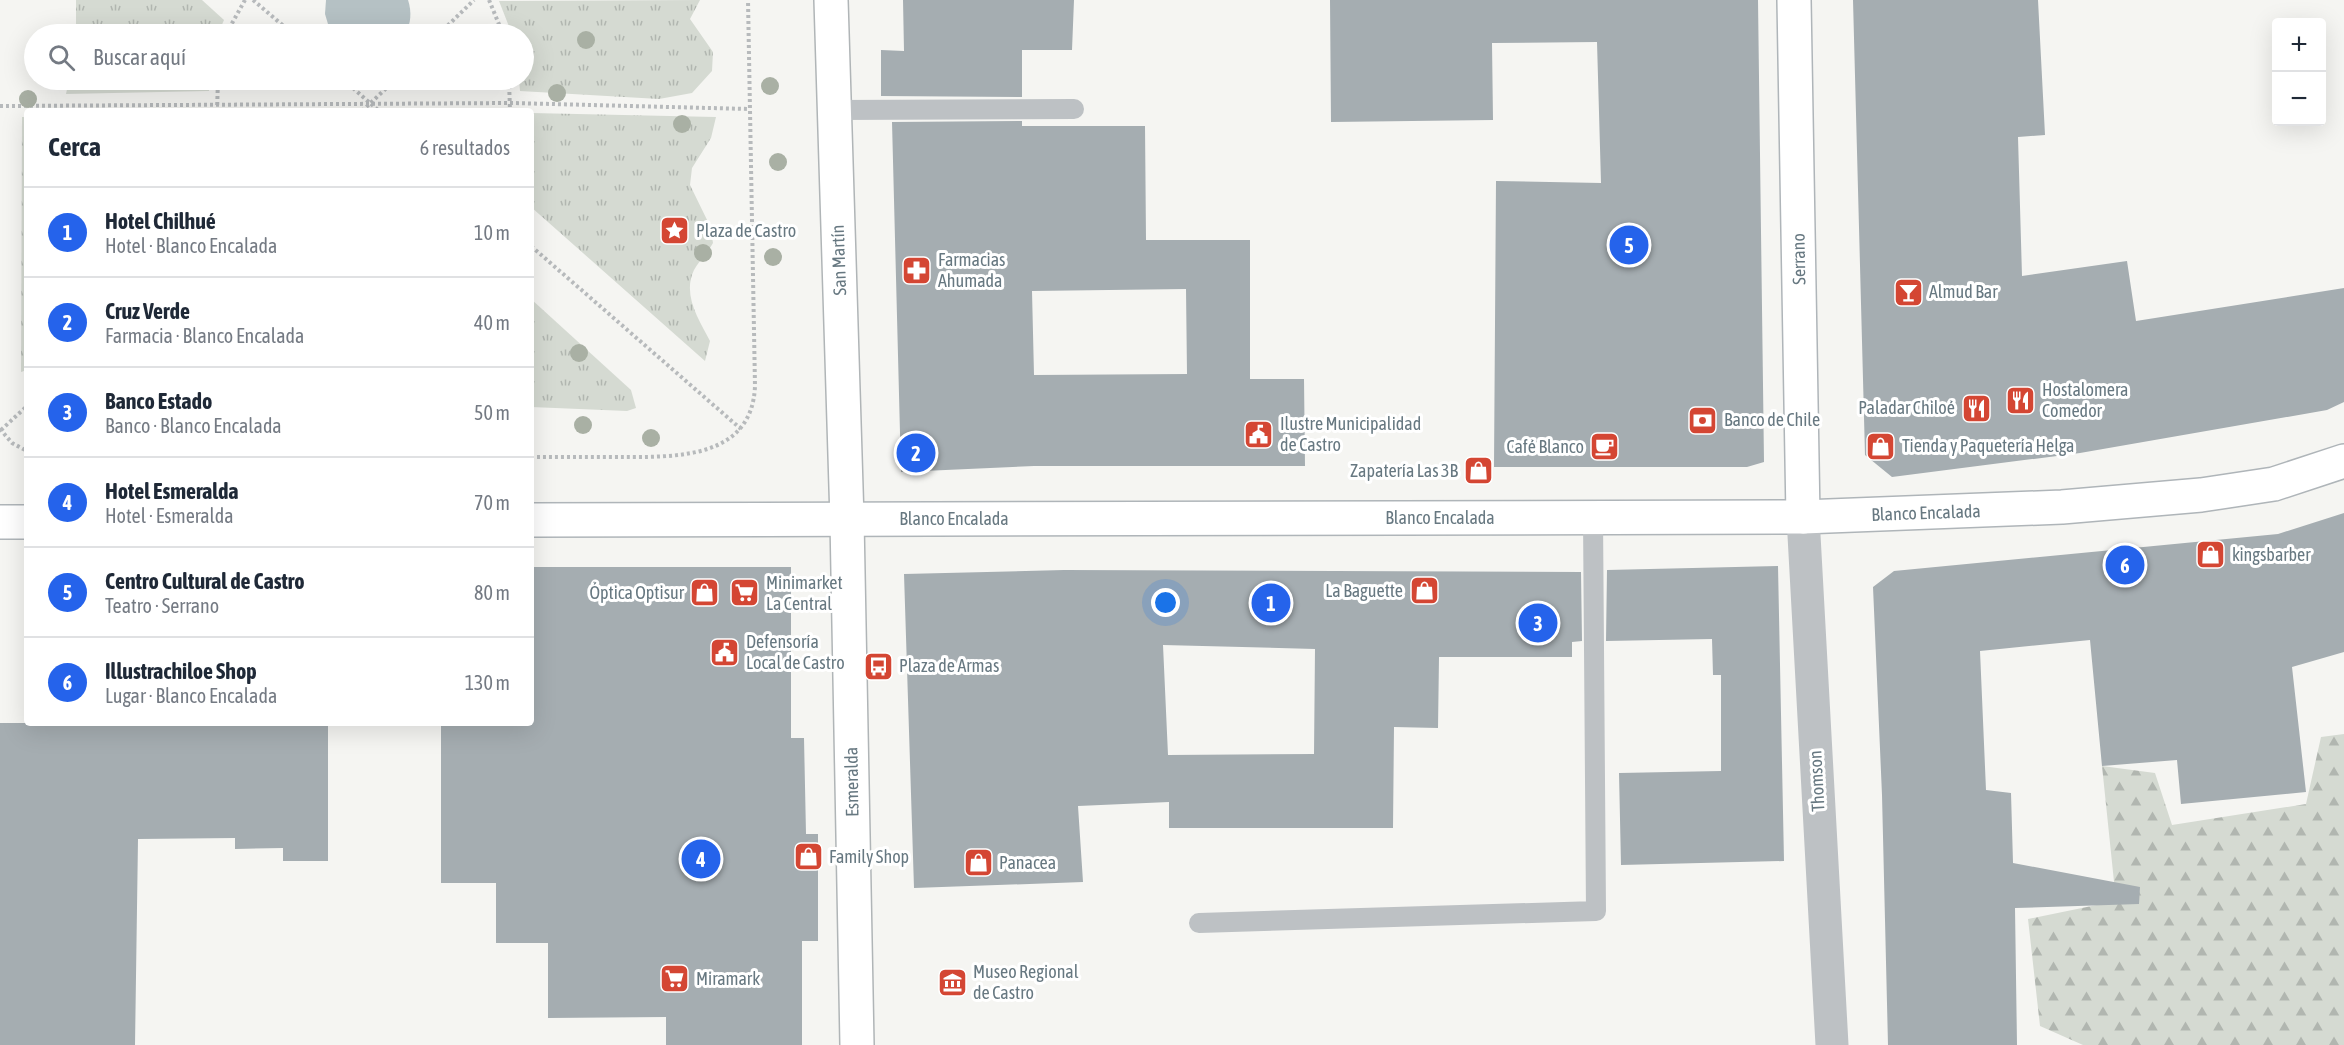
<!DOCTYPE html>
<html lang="es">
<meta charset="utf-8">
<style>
:root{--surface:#fff;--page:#f6f6f7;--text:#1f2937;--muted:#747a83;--line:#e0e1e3;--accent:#2563eb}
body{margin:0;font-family:"Asap Condensed",sans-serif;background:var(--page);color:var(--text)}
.controls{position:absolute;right:18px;top:18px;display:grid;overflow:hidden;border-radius:6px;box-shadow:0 6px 24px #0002}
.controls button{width:54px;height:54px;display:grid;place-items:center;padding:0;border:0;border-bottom:2px solid var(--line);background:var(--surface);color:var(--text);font:30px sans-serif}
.you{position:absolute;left:1166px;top:603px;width:21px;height:21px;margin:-15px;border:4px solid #fff;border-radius:50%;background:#1a73e8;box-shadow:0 0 0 9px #1a73e833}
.badge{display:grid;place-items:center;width:39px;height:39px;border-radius:50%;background:var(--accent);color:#fff;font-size:20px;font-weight:700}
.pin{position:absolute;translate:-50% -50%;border:3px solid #fff;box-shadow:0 2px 6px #0006}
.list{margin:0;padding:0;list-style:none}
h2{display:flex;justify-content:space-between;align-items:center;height:78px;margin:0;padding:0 24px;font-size:26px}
h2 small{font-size:20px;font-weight:400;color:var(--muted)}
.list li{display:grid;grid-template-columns:39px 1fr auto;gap:18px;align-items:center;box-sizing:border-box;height:90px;padding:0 24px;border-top:2px solid var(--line)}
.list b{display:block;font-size:22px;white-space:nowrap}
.list p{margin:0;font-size:20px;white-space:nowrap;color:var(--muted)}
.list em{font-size:20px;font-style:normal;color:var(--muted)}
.icon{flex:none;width:33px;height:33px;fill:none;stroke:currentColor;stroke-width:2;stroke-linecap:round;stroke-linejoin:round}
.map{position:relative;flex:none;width:2344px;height:1045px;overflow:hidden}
.search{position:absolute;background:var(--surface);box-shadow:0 6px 24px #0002;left:24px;top:24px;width:510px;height:66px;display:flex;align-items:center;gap:15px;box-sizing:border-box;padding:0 21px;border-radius:33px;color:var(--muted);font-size:22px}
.panel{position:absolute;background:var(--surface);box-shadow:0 6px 24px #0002;left:24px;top:108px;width:510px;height:618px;border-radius:6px}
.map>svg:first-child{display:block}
</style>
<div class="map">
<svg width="2344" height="1045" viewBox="0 0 2344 1045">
<defs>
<pattern id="grass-tufts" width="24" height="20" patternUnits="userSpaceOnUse" patternTransform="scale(1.5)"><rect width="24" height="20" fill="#d5dad2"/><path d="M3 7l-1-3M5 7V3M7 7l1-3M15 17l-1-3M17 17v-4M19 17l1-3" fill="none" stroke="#b1b6b0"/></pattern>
<pattern id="forest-firs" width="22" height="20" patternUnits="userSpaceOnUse" patternTransform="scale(1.5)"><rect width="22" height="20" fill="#d5dad2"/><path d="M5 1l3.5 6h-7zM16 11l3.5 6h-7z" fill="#b1b6b0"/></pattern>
</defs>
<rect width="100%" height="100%" fill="#f5f5f2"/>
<g fill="url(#grass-tufts)">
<polygon points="76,0 202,0 224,20 218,34 76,34"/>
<polygon points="700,0 690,19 713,52 712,71 692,93 659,99 520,91 519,80 524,80 524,34 512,34 499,1"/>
<polygon points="69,80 210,80 209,91 66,94"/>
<path d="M 531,113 L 716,117 L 711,138 L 692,168 L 690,185 L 710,226 L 713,243 C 708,252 699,261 694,270 C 682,295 699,320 710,341 L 705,361 L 531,207 Z"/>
<polygon points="22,117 27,117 27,370 21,372"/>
<polygon points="531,299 631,390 636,408 627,411 531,407"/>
</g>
<polygon fill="url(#forest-firs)" points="2344,734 2344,1045 2083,1045 2040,1026 2028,919 2116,901 2102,766 2155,773 2172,825 2306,804 2321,737"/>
<path fill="#b5c1c4" d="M 326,0 L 408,0 C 412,12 411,24 405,34 L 331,34 L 325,14 Z"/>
<g fill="#a5adb1" fill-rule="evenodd">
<polygon points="903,0 1074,0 1072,50 1022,50 1022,97 881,96 881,50 904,51"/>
<polygon points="1330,0 1758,0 1764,462 1747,467 1494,467 1496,181 1601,183 1597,42 1492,43 1493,120 1331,122"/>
<polygon points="1853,0 2038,0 2045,135 2018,137 2022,276 2127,261 2136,321 2344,288 2344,402 2327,410 2080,453 1892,477 1865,455"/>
<path d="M 1022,121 L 1022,126 L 1145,126 L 1146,240 L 1250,240 L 1250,379 L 1304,379 L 1305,466 L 1034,466 L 901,472 L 892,122 ZM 1186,289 L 1187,374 L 1034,375 L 1032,291 Z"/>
<polygon points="2344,513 2344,652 2292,667 2306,792 2181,804 2177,760 2102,766 2090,640 1980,651 1986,790 2011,793 2013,863 2140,887 2139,904 2015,908 2017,1045 1888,1045 1882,795 1873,587 1894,571 2278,534"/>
<polygon points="1778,566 1784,861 1621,865 1619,773 1721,771 1721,675 1713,675 1712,639 1606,641 1607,570"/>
<polygon points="531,567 791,567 791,738 804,738 806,834 818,834 818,941 802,941 802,1045 666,1045 666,1017 548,1018 548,943 496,943 496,883 441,883 441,723 531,723"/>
<path d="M 1064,570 L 1581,572 L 1582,641 L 1572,642 L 1572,657 L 1439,657 L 1438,728 L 1394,727 L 1393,828 L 1169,828 L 1169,802 L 1078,806 L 1083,882 L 914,888 L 904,574 ZM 1163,645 L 1315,649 L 1314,754 L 1168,755 Z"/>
<polygon points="0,723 328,723 328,861 283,861 283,848 235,849 235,838 138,839 135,1045 0,1045"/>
</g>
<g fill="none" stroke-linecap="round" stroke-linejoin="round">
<defs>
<g id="secondary">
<polyline points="1794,0 1803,517"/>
<polyline points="531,520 1803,517 2062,507 2201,495 2274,484 2344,461"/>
<polyline points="0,522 27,522"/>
</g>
<polyline id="highway" points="831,0 847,520 857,1045"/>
</defs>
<use href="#secondary" stroke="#afb5b9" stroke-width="36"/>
<use href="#highway" stroke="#b0b5b7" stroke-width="36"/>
<g stroke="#b7babc" stroke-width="4" stroke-dasharray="3 3" stroke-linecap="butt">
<polyline points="253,0 293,34"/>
<polyline points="489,0 503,34"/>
<polyline points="226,34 245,0"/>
<polyline points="439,34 474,0"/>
<polyline points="344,80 379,111"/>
<polyline points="509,80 510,111"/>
<polyline points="0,106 512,103 749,109"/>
<polyline points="217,111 218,80"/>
<polyline points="362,111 395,80"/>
<polyline points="531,246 741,429"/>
<polyline points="0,429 12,443 27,451"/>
<polyline points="1,430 27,406"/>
<path d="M 531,457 C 560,457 589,457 619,457 C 674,457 752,460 755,386 L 748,0"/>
</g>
<g stroke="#bdc1c4" stroke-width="20">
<polyline points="835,110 1074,109"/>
<polyline points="1199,923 1596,911 1593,517"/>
</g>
<polyline stroke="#bdc1c4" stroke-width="33" points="1803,517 1832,1045"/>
<use href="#secondary" stroke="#fff" stroke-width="33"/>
<use href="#highway" stroke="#fff" stroke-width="33"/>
</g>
<g fill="#a9b0a4">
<circle cx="586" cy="40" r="9"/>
<circle cx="770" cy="86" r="9"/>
<circle cx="557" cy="93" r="9"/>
<circle cx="28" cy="99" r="9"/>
<circle cx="682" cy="124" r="9"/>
<circle cx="778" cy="162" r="9"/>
<circle cx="703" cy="253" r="9"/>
<circle cx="773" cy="257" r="9"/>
<circle cx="579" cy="353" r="9"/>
<circle cx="583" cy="425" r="9"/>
<circle cx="651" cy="438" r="9"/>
</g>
<defs>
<symbol id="sight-square" viewBox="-11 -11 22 22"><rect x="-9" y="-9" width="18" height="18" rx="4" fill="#d44633" stroke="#fff"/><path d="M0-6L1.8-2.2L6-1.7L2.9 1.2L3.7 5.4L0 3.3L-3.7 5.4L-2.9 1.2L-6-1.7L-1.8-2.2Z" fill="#fff"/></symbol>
<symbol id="pharmacy-square" viewBox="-11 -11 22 22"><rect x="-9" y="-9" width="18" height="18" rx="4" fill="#d44633" stroke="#fff"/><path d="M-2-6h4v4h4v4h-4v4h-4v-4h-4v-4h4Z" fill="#fff"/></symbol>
<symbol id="bar-square" viewBox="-11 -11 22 22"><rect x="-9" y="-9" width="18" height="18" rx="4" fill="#d44633" stroke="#fff"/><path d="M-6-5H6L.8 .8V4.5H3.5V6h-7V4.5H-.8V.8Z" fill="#fff"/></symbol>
<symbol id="restaurant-square" viewBox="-11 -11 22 22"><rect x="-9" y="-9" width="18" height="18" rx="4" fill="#d44633" stroke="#fff"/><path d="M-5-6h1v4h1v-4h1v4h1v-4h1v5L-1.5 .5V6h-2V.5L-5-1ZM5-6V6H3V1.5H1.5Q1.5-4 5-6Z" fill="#fff"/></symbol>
<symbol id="bank-square" viewBox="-11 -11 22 22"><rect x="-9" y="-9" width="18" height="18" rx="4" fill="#d44633" stroke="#fff"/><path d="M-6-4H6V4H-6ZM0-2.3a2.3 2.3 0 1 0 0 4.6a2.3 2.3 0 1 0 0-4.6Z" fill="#fff"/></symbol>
<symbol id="civic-square" viewBox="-11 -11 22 22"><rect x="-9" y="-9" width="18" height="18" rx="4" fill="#d44633" stroke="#fff"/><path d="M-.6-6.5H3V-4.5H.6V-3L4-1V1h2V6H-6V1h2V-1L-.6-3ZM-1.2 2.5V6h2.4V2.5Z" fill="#fff"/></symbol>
<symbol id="shop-square" viewBox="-11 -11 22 22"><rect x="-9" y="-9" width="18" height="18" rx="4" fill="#d44633" stroke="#fff"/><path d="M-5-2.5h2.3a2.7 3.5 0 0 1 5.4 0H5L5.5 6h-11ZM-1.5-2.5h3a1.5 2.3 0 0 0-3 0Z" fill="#fff"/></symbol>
<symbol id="cafe-square" viewBox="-11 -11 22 22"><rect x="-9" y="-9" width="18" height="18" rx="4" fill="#d44633" stroke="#fff"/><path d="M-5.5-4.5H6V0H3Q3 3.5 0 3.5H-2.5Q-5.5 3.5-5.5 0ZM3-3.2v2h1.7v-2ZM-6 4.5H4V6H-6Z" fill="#fff"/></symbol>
<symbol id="supermarket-square" viewBox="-11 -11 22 22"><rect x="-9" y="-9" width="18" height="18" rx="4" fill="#d44633" stroke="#fff"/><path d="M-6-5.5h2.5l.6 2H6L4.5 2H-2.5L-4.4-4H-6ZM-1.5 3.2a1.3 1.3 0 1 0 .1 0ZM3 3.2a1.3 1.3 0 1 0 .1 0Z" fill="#fff"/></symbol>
<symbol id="bus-square" viewBox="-11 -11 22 22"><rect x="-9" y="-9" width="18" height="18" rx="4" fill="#d44633" stroke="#fff"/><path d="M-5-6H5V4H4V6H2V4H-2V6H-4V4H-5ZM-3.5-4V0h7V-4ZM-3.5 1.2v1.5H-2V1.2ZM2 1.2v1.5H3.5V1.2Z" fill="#fff"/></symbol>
<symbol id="museum-square" viewBox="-11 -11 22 22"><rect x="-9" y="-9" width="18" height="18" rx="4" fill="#d44633" stroke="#fff"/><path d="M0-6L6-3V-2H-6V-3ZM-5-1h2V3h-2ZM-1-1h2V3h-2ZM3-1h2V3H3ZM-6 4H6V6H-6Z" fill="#fff"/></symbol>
</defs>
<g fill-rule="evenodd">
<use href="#sight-square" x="658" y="214" width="33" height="33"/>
<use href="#pharmacy-square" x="900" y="254" width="33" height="33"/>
<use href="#bar-square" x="1892" y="276" width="33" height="33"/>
<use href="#restaurant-square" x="2004" y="384" width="33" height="33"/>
<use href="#restaurant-square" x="1960" y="392" width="33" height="33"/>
<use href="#bank-square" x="1686" y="404" width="33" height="33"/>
<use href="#civic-square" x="1242" y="418" width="33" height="33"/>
<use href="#shop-square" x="1864" y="430" width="33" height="33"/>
<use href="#cafe-square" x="1588" y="430" width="33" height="33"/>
<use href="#shop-square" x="1462" y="454" width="33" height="33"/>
<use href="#shop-square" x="2194" y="538" width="33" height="33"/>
<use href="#shop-square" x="1408" y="574" width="33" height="33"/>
<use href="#shop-square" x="688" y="576" width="33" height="33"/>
<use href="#supermarket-square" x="728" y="576" width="33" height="33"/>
<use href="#civic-square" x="708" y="636" width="33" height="33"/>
<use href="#bus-square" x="862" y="650" width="33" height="33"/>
<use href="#shop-square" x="792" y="840" width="33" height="33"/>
<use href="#shop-square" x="962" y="846" width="33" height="33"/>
<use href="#supermarket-square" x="658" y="962" width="33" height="33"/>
<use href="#museum-square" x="936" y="966" width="33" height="33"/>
</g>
<g text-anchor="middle" stroke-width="6" stroke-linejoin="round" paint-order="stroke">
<g font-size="18" fill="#677881" stroke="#fff" text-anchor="start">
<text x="696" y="237">Plaza de Castro</text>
<text x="938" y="266">Farmacias<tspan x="938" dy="21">Ahumada</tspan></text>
<text x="1929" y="298">Almud Bar</text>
<text x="2042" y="396">Hostalomera<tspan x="2042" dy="21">Comedor</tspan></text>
<text x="1955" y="414" text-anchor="end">Paladar Chiloé</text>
<text x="1724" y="426">Banco de Chile</text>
<text x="1280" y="430">Ilustre Municipalidad<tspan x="1280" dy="21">de Castro</tspan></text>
<text x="1902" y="452">Tienda y Paquetería Helga</text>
<text x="1584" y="453" text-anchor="end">Café Blanco</text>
<text x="1458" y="477" text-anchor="end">Zapatería Las 3B</text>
<text x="2232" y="561">kingsbarber</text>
<text x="766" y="589">Minimarket<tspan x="766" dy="21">La Central</tspan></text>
<text x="1403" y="597" text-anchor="end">La Baguette</text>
<text x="684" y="599" text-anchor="end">Óptica Optisur</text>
<text x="746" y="648">Defensoría<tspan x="746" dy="21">Local de Castro</tspan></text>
<text x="899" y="672">Plaza de Armas</text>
<text x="829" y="863">Family Shop</text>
<text x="999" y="869">Panacea</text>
<text x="973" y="978">Museo Regional<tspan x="973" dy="21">de Castro</tspan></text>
<text x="696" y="985">Miramark</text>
</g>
<g font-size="18" fill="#677881" stroke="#fff">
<text transform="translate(1799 259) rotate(-91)" y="6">Serrano</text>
<text transform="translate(839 260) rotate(-92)" y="6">San Martín</text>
<text transform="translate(1926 513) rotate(-2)" y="6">Blanco Encalada</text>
<text x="1440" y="524">Blanco Encalada</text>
<text x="954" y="525">Blanco Encalada</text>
<text transform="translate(1817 781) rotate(-93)" y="6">Thomson</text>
<text transform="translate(852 782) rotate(-91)" y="6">Esmeralda</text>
</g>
</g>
</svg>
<div class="controls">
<button>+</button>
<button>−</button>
</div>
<div class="you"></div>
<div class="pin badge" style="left:1271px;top:603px">1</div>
<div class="pin badge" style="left:916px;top:453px">2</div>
<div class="pin badge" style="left:1538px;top:623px">3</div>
<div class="pin badge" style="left:701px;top:859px">4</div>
<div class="pin badge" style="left:1629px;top:245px">5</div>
<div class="pin badge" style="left:2125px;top:565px">6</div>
<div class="search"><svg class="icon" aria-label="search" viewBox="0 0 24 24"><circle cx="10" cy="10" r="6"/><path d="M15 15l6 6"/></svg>Buscar aquí</div>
<section class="panel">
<h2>Cerca<small>6 resultados</small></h2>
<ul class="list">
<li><span class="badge">1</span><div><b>Hotel Chilhué</b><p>Hotel · Blanco Encalada</p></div><em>10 m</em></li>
<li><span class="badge">2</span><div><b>Cruz Verde</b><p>Farmacia · Blanco Encalada</p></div><em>40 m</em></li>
<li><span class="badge">3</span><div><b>Banco Estado</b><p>Banco · Blanco Encalada</p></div><em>50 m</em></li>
<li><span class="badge">4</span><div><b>Hotel Esmeralda</b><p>Hotel · Esmeralda</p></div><em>70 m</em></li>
<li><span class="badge">5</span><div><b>Centro Cultural de Castro</b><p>Teatro · Serrano</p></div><em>80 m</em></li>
<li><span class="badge">6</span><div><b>Illustrachiloe Shop</b><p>Lugar · Blanco Encalada</p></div><em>130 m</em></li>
</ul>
</section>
</div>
